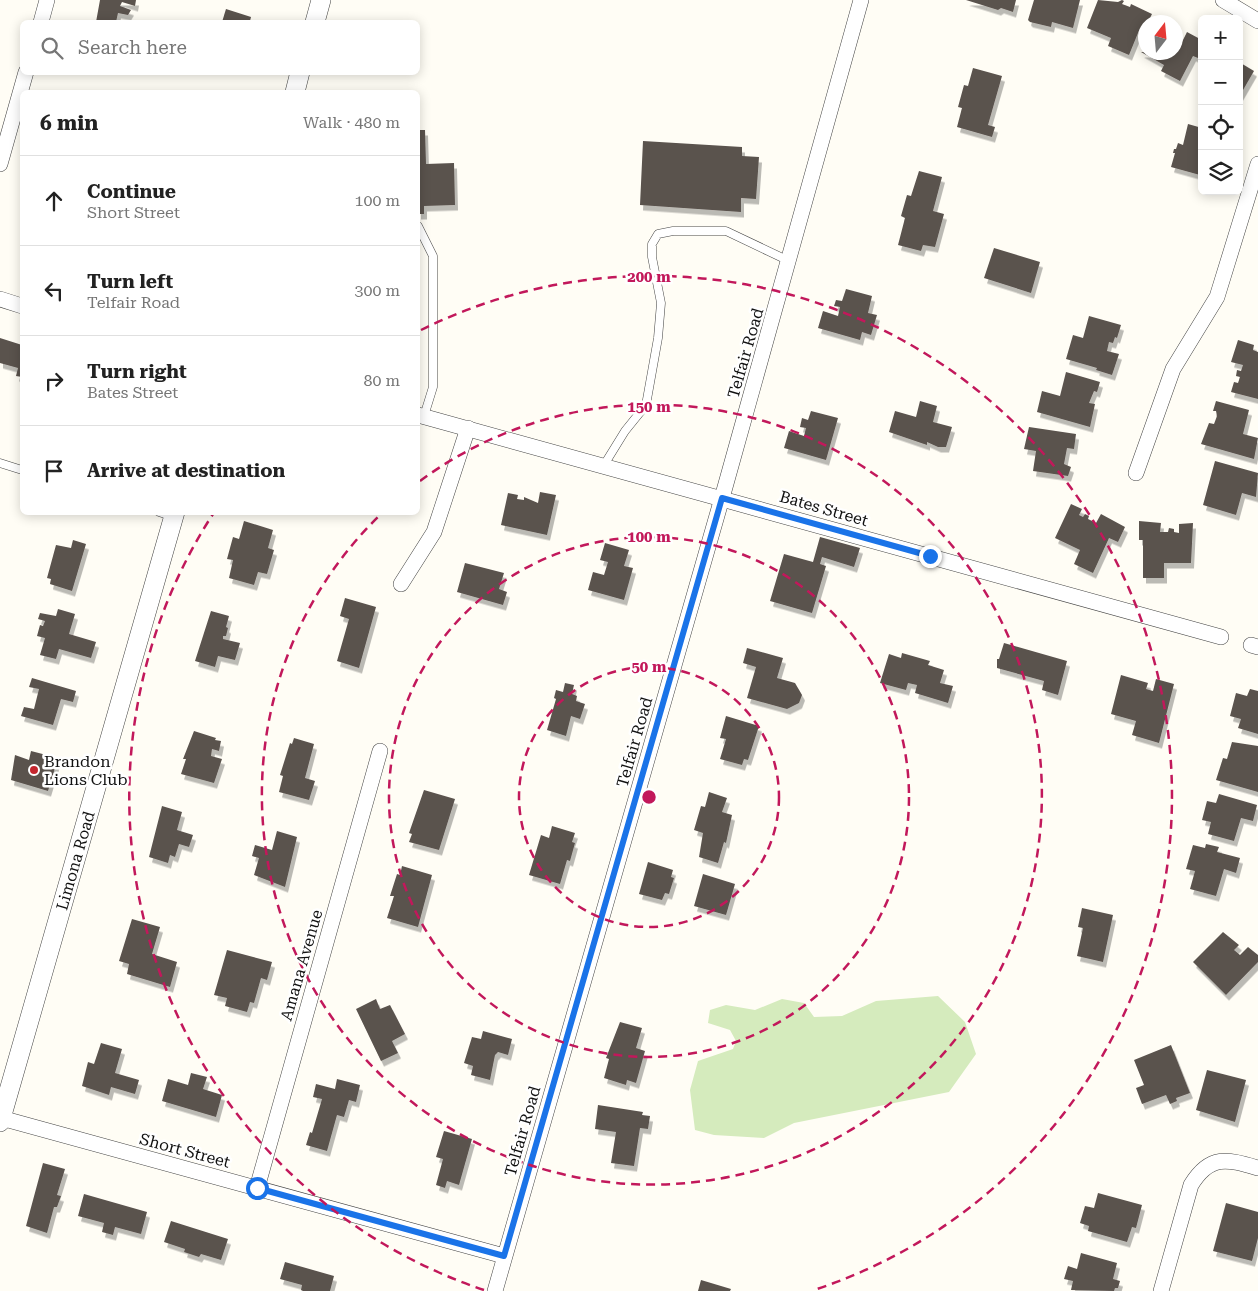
<!DOCTYPE html>
<meta charset="utf-8">
<style>
:root{--surface:#fff;--page:#f6f6f6;--text:#222;--muted:#767676;--line:#e0e0e0}
body{margin:0;font-family:"Roboto Serif",serif;background:var(--page);color:var(--text)}
.controls{position:absolute;right:15px;top:15px;display:grid;overflow:hidden;border-radius:8px;box-shadow:0 2px 12px #0003}
.controls button{width:45px;height:45px;display:grid;place-items:center;padding:0;border:0;border-bottom:1px solid var(--line);background:var(--surface);color:var(--text);font:25px sans-serif}
.compass{position:absolute;left:1138px;top:15px;width:45px;height:45px;border-radius:50%;background:var(--surface);box-shadow:0 2px 12px #0003;rotate:16deg}
.stop{position:absolute;width:15px;height:15px;margin:-11px;border:4px solid #1a73e8;border-radius:50%;background:#fff}
.stop.end{background:#1a73e8;border-color:#fff;box-shadow:0 1px 5px #0008}
.list{margin:0;padding:0;list-style:none}
h2{display:flex;justify-content:space-between;align-items:center;height:65px;margin:0;padding:0 20px;font-size:21px}
h2 small{font-size:16px;font-weight:400;color:var(--muted)}
.list li{display:grid;grid-template-columns:32px 1fr auto;gap:15px;align-items:center;box-sizing:border-box;height:90px;padding:0 20px;border-top:1px solid var(--line)}
.list b{display:block;font-size:19px;white-space:nowrap}
.list p{margin:0;font-size:16px;white-space:nowrap;color:var(--muted)}
.list em{font-size:16px;font-style:normal;color:var(--muted)}
.icon{flex:none;width:28px;height:28px;fill:none;stroke:currentColor;stroke-width:2;stroke-linecap:round;stroke-linejoin:round}
.map{position:relative;flex:none;width:1258px;height:1291px;overflow:hidden}
.search{position:absolute;background:var(--surface);box-shadow:0 2px 12px #0003;left:20px;top:20px;width:400px;height:55px;display:flex;align-items:center;gap:12px;box-sizing:border-box;padding:0 18px;border-radius:8px;color:var(--muted);font-size:19px}
.panel{position:absolute;background:var(--surface);box-shadow:0 2px 12px #0003;left:20px;top:90px;width:400px;height:425px;border-radius:8px}
.map>svg:first-child{display:block}
</style>
<div class="map">
<svg width="1258" height="1291" viewBox="0 0 1258 1291">
<defs>
<filter id="shadow"><feDropShadow dx="3" dy="5.5" stdDeviation="0" flood-color="#0004"/></filter>
</defs>
<rect width="100%" height="100%" fill="#fffdf5"/>
<polygon fill="#d5ebbd" points="938,996 965,1022 976,1054 949,1092 794,1123 764,1138 714,1135 695,1130 690,1090 698,1061 733,1049 736,1041 730,1030 708,1023 710,1010 726,1005 755,1010 782,999 804,1003 814,1017 842,1016 876,1001"/>
<g fill="#5a524d" filter="url(#shadow)">
<polygon points="100,0 136,0 135,6 122,2 120,6 131,10 128,15 118,13 116,22 96,22"/>
<polygon points="966,0 1016,0 1013,12 1001,8 998,10"/>
<polygon points="1034,0 1080,0 1073,28 1052,22 1051,27 1030,22 1028,20"/>
<polygon points="1098,0 1118,2 1122,0 1124,1 1122,4 1130,7 1131,4 1152,14 1148,22 1146,22 1145,30 1140,28 1129,55 1108,46 1111,38 1087,28"/>
<polygon points="226,9 251,17 250,21 222,22"/>
<polygon points="1187,32 1200,39 1202,52 1198,58 1193,56 1180,81 1161,71 1164,65 1141,52 1176,52 1176,38 1182,42"/>
<polygon points="1239,62 1254,71 1239,97"/>
<polygon points="973,68 1002,76 988,125 995,127 992,137 957,127 962,108 958,107 964,85 968,86"/>
<polygon points="1188,124 1202,128 1202,186 1198,185 1200,175 1171,167 1175,153 1173,153 1174,149 1176,149 1178,143 1183,145"/>
<polygon points="418,130 425,130 426,164 454,163 455,205 424,206 424,214 418,214"/>
<polygon points="643,141 742,147 742,156 759,157 756,199 741,198 741,212 640,205"/>
<polygon points="919,171 942,177 933,211 944,214 935,247 923,245 921,251 898,245 905,218 901,216 907,195 911,196"/>
<polygon points="994,248 1040,262 1031,293 984,278"/>
<polygon points="846,289 872,296 868,313 877,315 871,335 862,332 860,340 818,328 823,311 838,316 840,307 834,306 836,300 842,301"/>
<polygon points="1089,316 1121,325 1117,338 1115,337 1113,343 1109,342 1107,351 1119,354 1112,375 1096,370 1097,368 1066,359 1073,335 1083,338"/>
<polygon points="0,338 22,345 22,377 16,376 18,368 0,363"/>
<polygon points="1238,340 1254,345 1253,350 1258,352 1258,399 1231,392 1234,382 1238,383 1240,377 1236,376 1237,370 1241,371 1243,365 1231,362"/>
<polygon points="1066,372 1100,382 1097,392 1094,391 1089,403 1095,404 1090,427 1037,412 1042,391 1060,396"/>
<polygon points="920,401 937,406 933,422 952,427 946,447 938,447 927,442 927,445 889,432 895,411 916,417"/>
<polygon points="1216,401 1249,410 1243,434 1258,438 1254,459 1201,444 1209,423 1214,424 1217,416 1216,411 1213,411"/>
<polygon points="811,411 838,418 826,460 784,448 789,431 804,436 806,428 800,427 802,418 808,420"/>
<polygon points="1029,427 1076,434 1074,449 1067,448 1064,464 1071,467 1068,476 1033,471 1036,451 1024,449"/>
<polygon points="1215,461 1258,473 1256,497 1242,493 1236,515 1203,505"/>
<polygon points="540,492 556,495 547,535 501,525 508,493 518,495 517,499 524,500 524,497 538,503"/>
<polygon points="1071,504 1082,509 1079,515 1083,517 1085,514 1089,516 1088,519 1096,523 1101,514 1125,527 1118,542 1109,538 1093,573 1074,564 1080,550 1055,538"/>
<polygon points="244,521 273,530 268,548 274,550 267,574 258,572 254,585 229,578 233,560 227,559 233,537 239,539"/>
<polygon points="1139,521 1161,523 1160,532 1168,532 1169,528 1174,529 1174,532 1179,533 1179,524 1193,523 1191,563 1164,563 1164,578 1143,578 1143,540 1139,540"/>
<polygon points="820,537 860,548 854,567 822,557 820,564 826,566 812,613 770,601 784,554 813,562"/>
<polygon points="73,540 86,544 72,591 50,584 51,579 47,578 56,545 71,548"/>
<polygon points="605,543 629,550 624,566 633,568 624,600 588,590 593,572 604,575 608,562 600,560"/>
<polygon points="465,563 504,573 499,589 507,592 503,605 457,592"/>
<polygon points="345,598 376,607 359,668 337,661 349,619 340,616"/>
<polygon points="58,609 75,614 69,634 96,642 91,658 59,649 56,659 40,655 45,638 37,636 40,625 43,626 45,621 38,619 40,613 56,616"/>
<polygon points="211,611 229,616 226,627 228,628 226,636 223,636 223,639 240,643 235,660 218,656 215,667 195,661"/>
<polygon points="1004,643 1067,661 1058,695 1042,690 1044,681 997,668 997,659 999,659"/>
<polygon points="747,648 783,658 777,678 795,683 802,695 799,703 787,709 747,698 756,667 743,663"/>
<polygon points="902,653 930,661 928,665 944,670 940,683 953,686 948,703 915,693 917,685 908,683 906,690 880,683 889,654 901,658"/>
<polygon points="1121,675 1148,683 1146,689 1153,691 1156,679 1174,684 1159,743 1132,735 1136,721 1111,714"/>
<polygon points="32,678 76,691 73,702 61,699 53,725 21,716 24,707 34,709 39,689 29,687"/>
<polygon points="565,683 574,685 572,694 577,696 576,701 585,704 580,719 571,716 566,736 547,730 556,699 554,698 556,690 563,692"/>
<polygon points="1250,689 1258,691 1258,734 1238,728 1241,719 1230,716 1236,693 1247,696"/>
<polygon points="726,716 759,726 748,760 744,759 742,765 720,759 726,739 720,738"/>
<polygon points="194,731 216,738 215,740 221,741 219,751 212,749 211,756 222,759 214,783 181,774 186,759 183,759"/>
<polygon points="294,738 314,744 305,778 315,781 309,800 279,792 283,776 280,775 290,743 292,744"/>
<polygon points="1232,742 1258,746 1258,792 1216,780 1223,758 1227,759"/>
<polygon points="31,751 58,758 48,791 11,780 15,755 29,760"/>
<polygon points="424,790 455,799 439,850 409,842 412,834 409,833"/>
<polygon points="709,792 727,798 722,812 732,815 726,843 724,842 718,863 699,857 703,833 694,830 701,806 705,807"/>
<polygon points="1219,794 1257,805 1253,821 1241,818 1234,841 1208,834 1211,822 1202,820 1207,801 1216,803"/>
<polygon points="162,806 182,812 177,830 193,835 189,847 179,844 175,857 170,855 168,863 149,857"/>
<polygon points="552,826 575,833 572,842 575,843 570,861 567,860 560,884 529,875 541,835 549,838"/>
<polygon points="277,831 297,837 285,887 254,875 259,858 252,856 255,845 272,850"/>
<polygon points="1206,844 1219,847 1217,852 1240,858 1236,873 1224,869 1216,896 1190,889 1195,871 1186,869 1193,845 1205,848"/>
<polygon points="648,862 673,870 671,877 674,878 669,894 665,893 662,900 639,894"/>
<polygon points="402,866 432,875 418,927 387,918 394,896 390,896 397,874 400,875"/>
<polygon points="703,874 735,884 726,915 694,906"/>
<polygon points="1082,908 1113,915 1103,962 1077,956 1083,928 1078,927"/>
<polygon points="132,919 160,927 152,954 177,962 170,987 127,974 129,964 119,961"/>
<polygon points="1223,932 1239,945 1234,950 1240,955 1248,947 1258,955 1258,962 1226,995 1193,962"/>
<polygon points="227,950 272,962 267,980 261,978 254,1003 250,1002 247,1012 225,1006 227,998 214,995"/>
<polygon points="376,999 380,1009 390,1005 405,1034 392,1041 398,1053 381,1061 356,1009"/>
<polygon points="620,1022 642,1028 636,1048 645,1051 636,1083 627,1080 626,1085 604,1078 609,1059 606,1058"/>
<polygon points="483,1031 512,1039 508,1055 498,1052 495,1055 490,1080 471,1075 473,1066 464,1063 472,1037 481,1039"/>
<polygon points="101,1043 122,1049 115,1073 139,1080 135,1094 111,1087 109,1095 82,1086 88,1062 94,1064"/>
<polygon points="1171,1045 1190,1093 1176,1098 1177,1101 1170,1104 1166,1095 1142,1104 1136,1088 1144,1085 1134,1060"/>
<polygon points="1207,1070 1246,1080 1235,1122 1196,1110"/>
<polygon points="191,1073 207,1077 203,1089 222,1095 216,1117 162,1101 168,1079 188,1085"/>
<polygon points="337,1079 360,1085 356,1102 349,1100 344,1117 337,1115 327,1151 306,1145 310,1132 312,1133 322,1099 313,1097 316,1084 335,1089"/>
<polygon points="598,1105 643,1112 642,1115 650,1116 648,1129 640,1128 634,1166 611,1163 616,1132 595,1129"/>
<polygon points="444,1131 472,1139 459,1185 447,1181 445,1188 436,1185 443,1159 436,1157"/>
<polygon points="43,1163 65,1169 57,1195 61,1196 57,1207 54,1207 47,1233 26,1226"/>
<polygon points="1098,1193 1142,1205 1136,1228 1132,1227 1127,1242 1088,1231 1089,1226 1080,1223 1085,1206 1094,1208"/>
<polygon points="84,1194 147,1212 141,1234 115,1227 113,1235 102,1232 104,1223 78,1216"/>
<polygon points="1226,1203 1258,1212 1258,1238 1252,1261 1213,1251"/>
<polygon points="171,1221 228,1239 221,1260 201,1254 199,1257 184,1252 185,1249 164,1242"/>
<polygon points="1081,1253 1117,1263 1113,1279 1120,1281 1118,1288 1115,1288 1114,1291 1071,1290 1073,1281 1064,1279 1068,1266 1077,1269"/>
<polygon points="285,1262 334,1276 330,1291 303,1291 301,1290 302,1285 280,1279"/>
<polygon points="701,1280 731,1289 730,1291 698,1291"/>
</g>
<g fill="none" stroke-linecap="round" stroke-linejoin="round">
<defs>
<g id="service">
<polyline points="418,226 433,256 433,387 424,416"/>
<polyline points="0,463 22,470"/>
<polyline points="604,465 625,431 646,405 658,338 661,303 652,257 652,244 658,234 673,231 726,231 789,261"/>
<polyline points="159,512 174,517"/>
</g>
<g id="minor">
<polyline points="1223,0 1258,21"/>
<polyline points="41,22 47,0"/>
<polyline points="0,164 26,72"/>
<polyline points="0,299 22,306"/>
<polyline points="418,415 1221,637"/>
<polyline points="1136,473 1173,369 1217,297 1258,164"/>
<polyline points="401,584 434,532 468,428"/>
<polyline points="1251,645 1258,647"/>
<polyline points="1,1118 504,1256"/>
<polyline points="257,1188 380,751"/>
<polyline points="495,1291 722,498 861,0"/>
<path d="M 1161,1291 L 1191,1185 C 1210,1154 1227,1159 1258,1168"/>
</g>
<g id="tertiary">
<polyline points="315,22 321,0"/>
<polyline points="295,92 300,72"/>
<path id="s1" d="M 0,1122 L 175,512"/>
</g>
</defs>
<use href="#service" stroke="#444" stroke-width="9"/>
<use href="#minor" stroke="#444" stroke-width="16"/>
<use href="#tertiary" stroke="#444" stroke-width="20"/>
<use href="#service" stroke="#fff" stroke-width="8"/>
<use href="#minor" stroke="#fff" stroke-width="15"/>
<use href="#tertiary" stroke="#fff" stroke-width="19"/>
</g>
<g fill="none" stroke-linecap="round" stroke-linejoin="round">
<polyline stroke="#1a73e8" stroke-width="6" points="257,1188 504,1256 722,498 930,556"/>
</g>
<g fill="none" stroke="#c2185b" stroke-width="2.5" stroke-dasharray="9 6">
<circle cx="649" cy="797" r="130"/>
<circle cx="649" cy="797" r="260"/>
<path d="M420 481A390 390 0 1 1 381 514"/>
<path d="M484 1290A520 520 0 0 1 213 514M421 330A520 520 0 1 1 814 1290"/>
</g>
<circle fill="#c4262e" stroke="#fff" stroke-width="2" cx="34" cy="770" r="5"/>
<g text-anchor="middle" stroke-width="5" stroke-linejoin="round" paint-order="stroke">
<g font-size="16" fill="#111" stroke="#fff">
<text transform="translate(745 353) rotate(-74)" y="6">Telfair Road</text>
<text transform="translate(824 508) rotate(16)" y="6">Bates Street</text>
<text transform="translate(634 742) rotate(-74)" y="6">Telfair Road</text>
<text dy="6" stroke="none"><textPath href="#s1" startOffset="272">Limona Road</textPath></text>
<text transform="translate(301 965) rotate(-74)" y="6">Amana Avenue</text>
<text transform="translate(522 1131) rotate(-74)" y="6">Telfair Road</text>
<text transform="translate(185 1150) rotate(15)" y="6">Short Street</text>
</g>
<g font-size="16" fill="#111" stroke="#fff" text-anchor="start">
<text x="44" y="767">Brandon<tspan x="44" dy="18">Lions Club</tspan></text>
</g>
</g>
<circle cx="649" cy="797" r="8" fill="#c2185b" stroke="#fff" stroke-width="2.5"/>
<g font-size="15" text-anchor="middle" font-weight="bold" fill="#c2185b" stroke="#fff" stroke-width="5" stroke-linejoin="round" paint-order="stroke">
<text x="649" y="282">200 m</text>
<text x="649" y="412">150 m</text>
<text x="649" y="542">100 m</text>
<text x="649" y="672">50 m</text>
</g>
</svg>
<div class="controls">
<button>+</button>
<button>−</button>
<button><svg class="icon" aria-label="locate" viewBox="0 0 24 24"><circle cx="12" cy="12" r="6"/><path d="M12 2v4M12 18v4M2 12h4M18 12h4"/></svg></button>
<button><svg class="icon" aria-label="layers" viewBox="0 0 24 24"><path d="M12 4l9 5-9 5-9-5zM3 14l9 5 9-5"/></svg></button>
</div>
<svg class="compass" viewBox="-18 -18 36 36"><path d="M0-13l5 13h-10z" fill="#e53935"/><path d="M0 13l5-13h-10z" fill="#767676"/></svg>
<div class="stop" style="left:257px;top:1188px"></div>
<div class="stop end" style="left:930px;top:556px"></div>
<div class="search"><svg class="icon" aria-label="search" viewBox="0 0 24 24"><circle cx="10" cy="10" r="6"/><path d="M15 15l6 6"/></svg>Search here</div>
<section class="panel">
<h2>6 min<small>Walk · 480 m</small></h2>
<ul class="list">
<li><svg class="icon" aria-label="ahead" viewBox="0 0 24 24"><path d="M12 20V5M6 11l6-6 6 6"/></svg><div><b>Continue</b><p>Short Street</p></div><em>100 m</em></li>
<li><svg class="icon" aria-label="left" viewBox="0 0 24 24"><path d="M17 20v-9H6M10 6l-5 5 5 5"/></svg><div><b>Turn left</b><p>Telfair Road</p></div><em>300 m</em></li>
<li><svg class="icon" aria-label="right" viewBox="0 0 24 24"><path d="M7 20v-9h11M14 6l5 5-5 5"/></svg><div><b>Turn right</b><p>Bates Street</p></div><em>80 m</em></li>
<li><svg class="icon" aria-label="arrive" viewBox="0 0 24 24"><path d="M6 21V4h12l-3 4 3 4H6"/></svg><div><b>Arrive at destination</b></div></li>
</ul>
</section>
</div>
